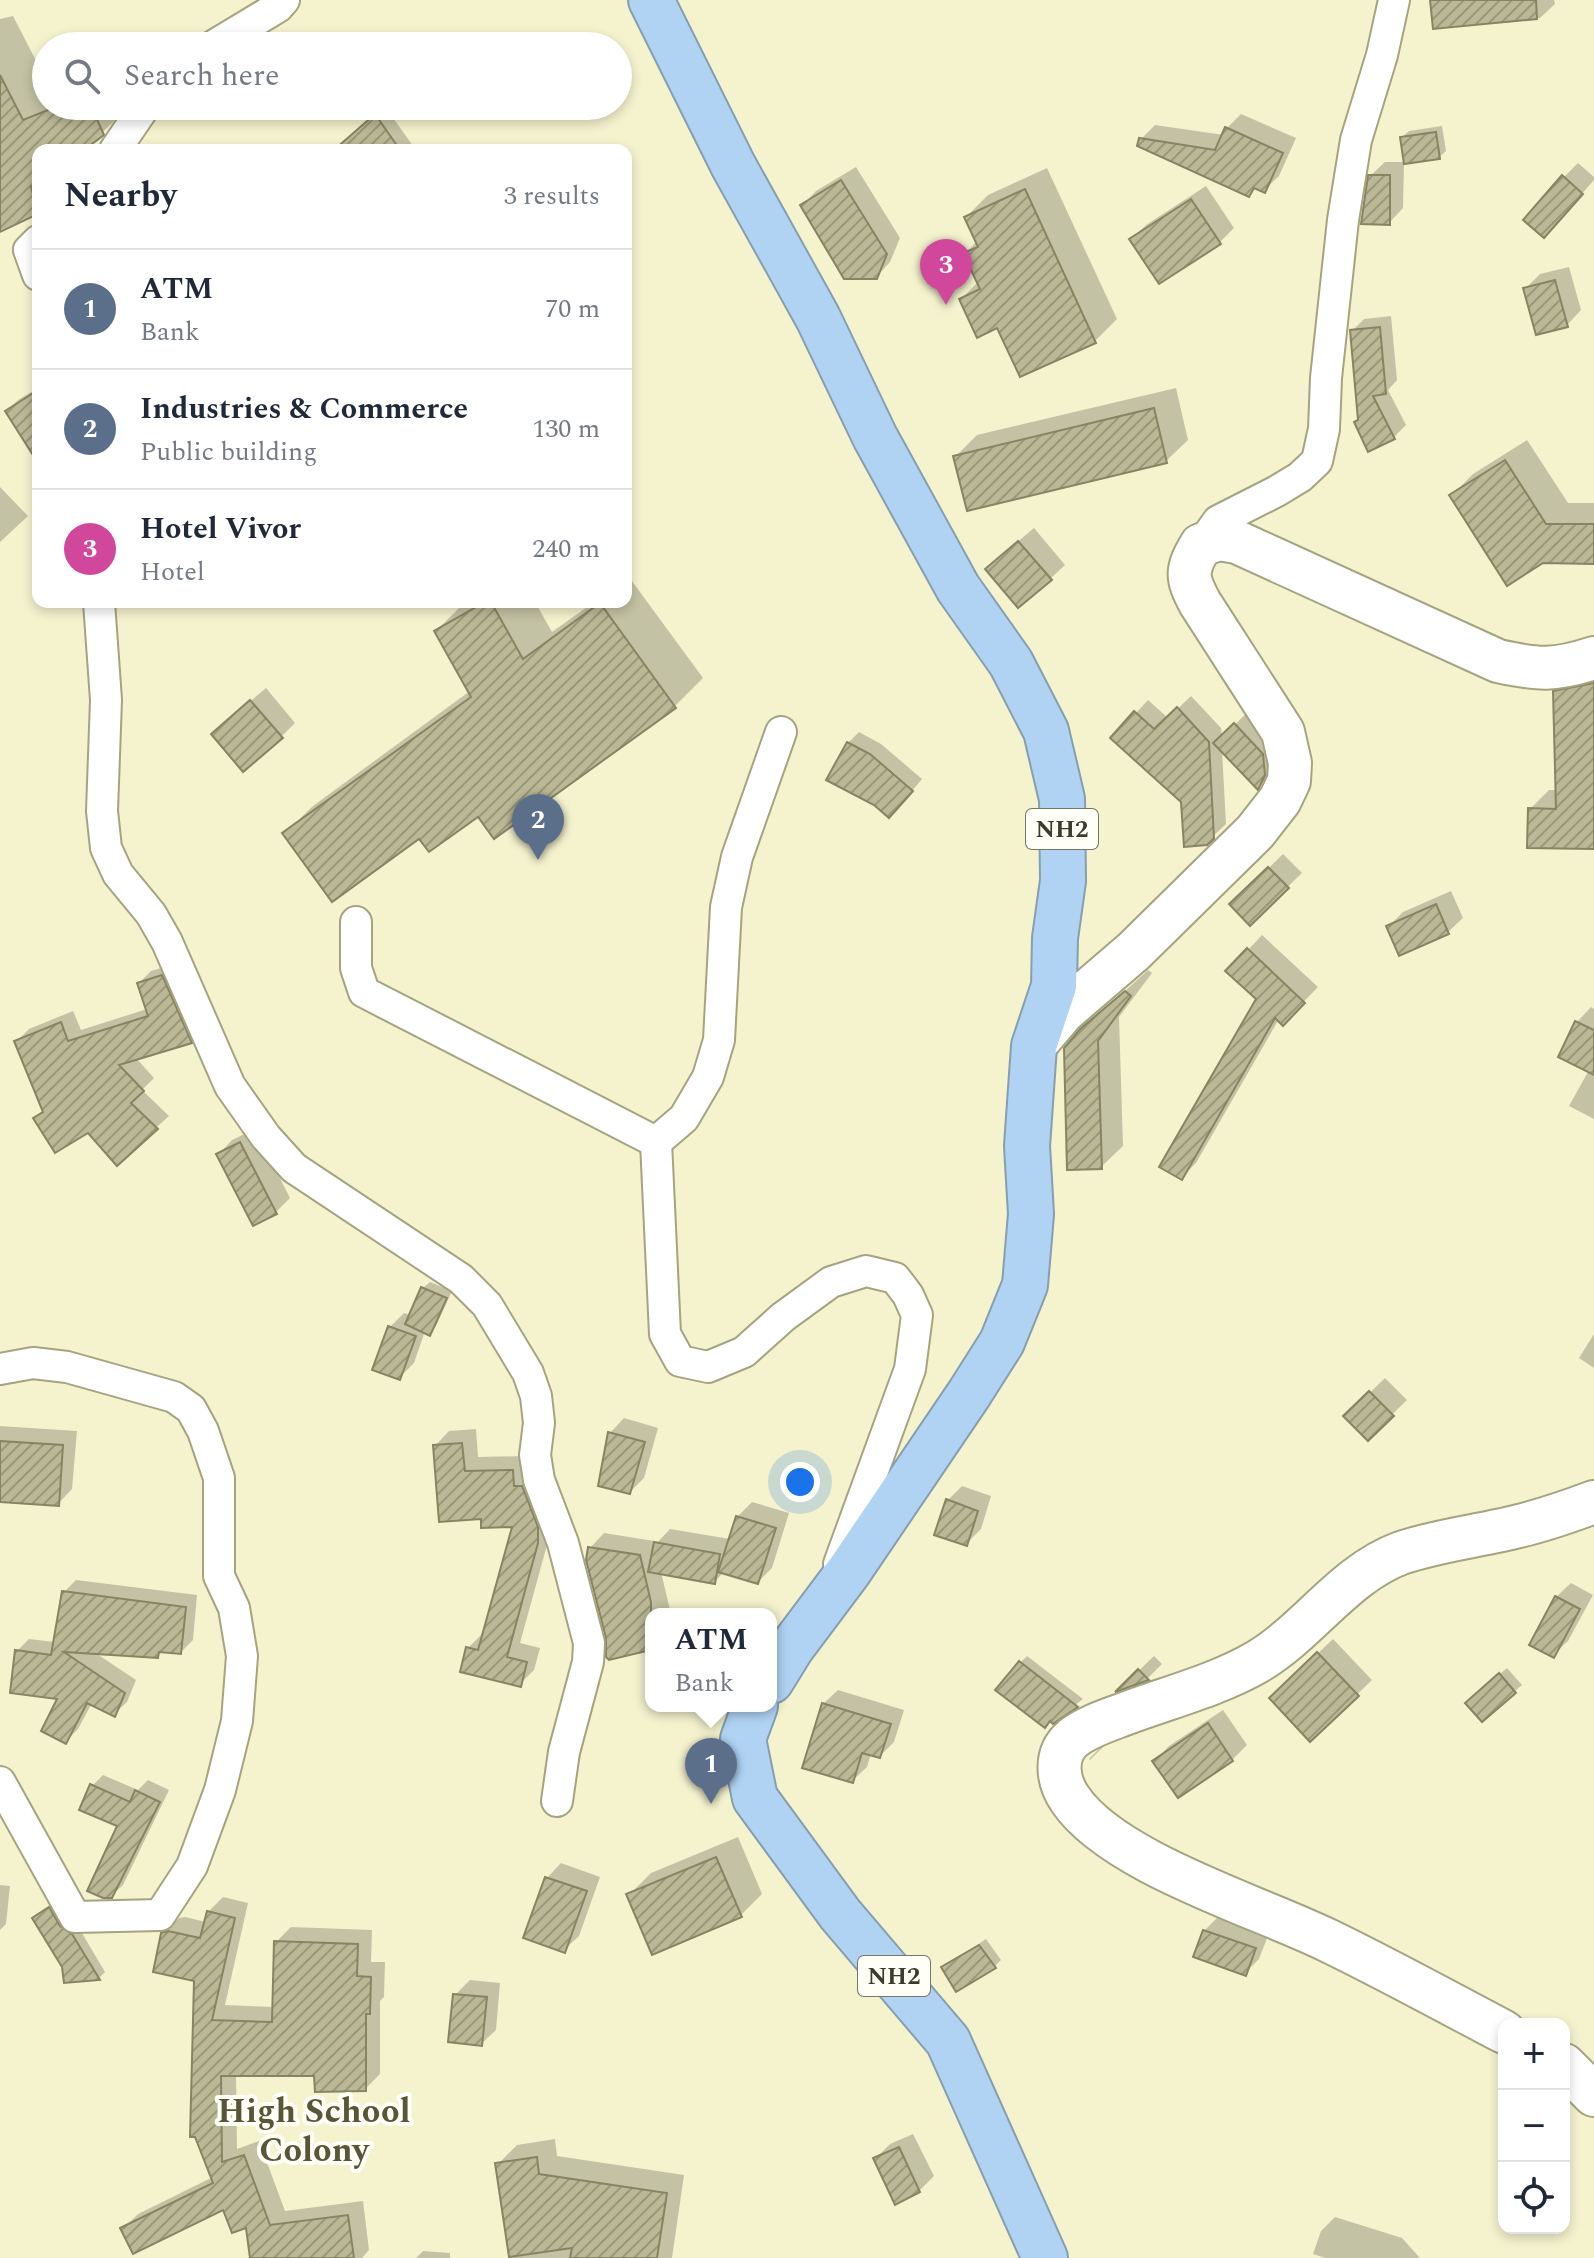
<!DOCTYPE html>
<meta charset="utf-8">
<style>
:root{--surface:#fff;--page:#f6f6f7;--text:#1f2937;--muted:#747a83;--line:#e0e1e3;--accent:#0c79c4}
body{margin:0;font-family:Spectral,serif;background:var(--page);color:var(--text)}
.controls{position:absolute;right:24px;bottom:24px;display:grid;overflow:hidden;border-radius:16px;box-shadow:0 4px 12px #0003}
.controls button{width:72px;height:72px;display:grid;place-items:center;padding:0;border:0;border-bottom:2px solid var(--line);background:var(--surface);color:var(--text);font:40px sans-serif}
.you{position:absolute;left:800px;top:1482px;width:28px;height:28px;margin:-20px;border:6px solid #fff;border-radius:50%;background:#1a73e8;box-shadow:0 0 0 12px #1a73e833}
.badge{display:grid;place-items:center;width:52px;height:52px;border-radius:50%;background:var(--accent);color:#fff;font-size:26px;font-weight:700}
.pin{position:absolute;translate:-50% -66px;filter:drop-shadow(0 2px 4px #0008)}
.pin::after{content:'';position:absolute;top:42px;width:28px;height:24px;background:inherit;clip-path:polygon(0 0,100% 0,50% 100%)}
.popup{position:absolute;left:645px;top:1608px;width:132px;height:104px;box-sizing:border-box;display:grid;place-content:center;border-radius:16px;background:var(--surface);filter:drop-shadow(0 2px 6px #0005);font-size:26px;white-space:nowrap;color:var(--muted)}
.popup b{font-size:30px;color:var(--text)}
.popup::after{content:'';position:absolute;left:50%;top:100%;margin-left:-16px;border:16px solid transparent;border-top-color:var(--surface)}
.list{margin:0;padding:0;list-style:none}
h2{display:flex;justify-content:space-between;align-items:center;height:104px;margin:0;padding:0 32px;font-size:34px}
h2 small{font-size:26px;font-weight:400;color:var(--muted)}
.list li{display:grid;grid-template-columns:52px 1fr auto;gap:24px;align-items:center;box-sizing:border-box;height:120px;padding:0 32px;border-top:2px solid var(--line)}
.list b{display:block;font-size:30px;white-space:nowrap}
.list p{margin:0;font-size:26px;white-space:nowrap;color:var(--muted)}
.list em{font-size:26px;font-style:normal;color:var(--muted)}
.icon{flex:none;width:44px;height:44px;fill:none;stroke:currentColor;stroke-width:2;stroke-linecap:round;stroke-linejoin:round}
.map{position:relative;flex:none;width:1594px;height:2258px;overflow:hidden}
.search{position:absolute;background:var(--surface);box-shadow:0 4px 12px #0003;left:32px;top:32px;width:600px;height:88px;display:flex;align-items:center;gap:20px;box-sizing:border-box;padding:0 28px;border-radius:44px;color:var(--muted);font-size:30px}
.panel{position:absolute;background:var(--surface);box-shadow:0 4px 12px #0003;left:32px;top:144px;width:600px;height:464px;border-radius:16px}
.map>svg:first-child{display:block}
</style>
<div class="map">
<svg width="1594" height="2258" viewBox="0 0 1594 2258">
<defs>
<pattern id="building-hatch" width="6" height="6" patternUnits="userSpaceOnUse" patternTransform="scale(2)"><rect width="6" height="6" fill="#bbb995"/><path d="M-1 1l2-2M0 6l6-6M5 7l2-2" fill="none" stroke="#99987a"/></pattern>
</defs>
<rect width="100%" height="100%" fill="#f5f3ce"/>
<g fill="#0003">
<polygon points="1432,0 1554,0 1555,4 1540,18 1506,23 1505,20"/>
<polygon points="13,16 46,80 46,106 129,106 102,133 79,150 38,150 38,212 0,229 0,19"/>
<polygon points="365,106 403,106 391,115 416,150 358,150 373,117"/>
<polygon points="1241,114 1296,138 1279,176 1264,190 1256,187 1249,194 1141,139 1155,125 1224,135 1227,128"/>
<polygon points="1442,126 1446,151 1439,157 1404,162 1403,208 1389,223 1370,176 1385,162 1406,162 1402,137 1409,131"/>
<polygon points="1578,163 1594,177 1594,180 1558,221 1564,177"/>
<polygon points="856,167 900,238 890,262 876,277 802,206 816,191"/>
<polygon points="1047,168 1117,319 1095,341 961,299 978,282 965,254 977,241 966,217 988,195"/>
<polygon points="1206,186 1234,228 1220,242 1132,239 1146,225"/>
<polygon points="1569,267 1581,310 1567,325 1525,289 1540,274"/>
<polygon points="1391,316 1397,380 1388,390 1406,425 1394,437 1360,418 1352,331 1364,319"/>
<polygon points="38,388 38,447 7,411 18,400"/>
<polygon points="1176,388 1188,440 1166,461 955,457 977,435"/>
<polygon points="1527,440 1568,503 1594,503 1594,562 1451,496 1473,474"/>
<polygon points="0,487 28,516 0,542"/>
<polygon points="1034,528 1065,565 1050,579 1002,555"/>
<polygon points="629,577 703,678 675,706 494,836 478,814 420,836 285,833 313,806 470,691 436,631 464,603 535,602 552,632 594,602 626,602 626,579"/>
<polygon points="1594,669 1594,847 1530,809 1549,790 1558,790 1555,692 1575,673"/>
<polygon points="266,688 295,723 281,737 228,720"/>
<polygon points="1191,696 1221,728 1222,737 1250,710 1277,740 1272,773 1258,787 1222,750 1226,824 1206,843 1183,801 1113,738 1148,700 1168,718"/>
<polygon points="859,732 881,744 922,779 900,805 848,743"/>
<polygon points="1283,854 1302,873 1250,923 1232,904"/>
<polygon points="1451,891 1463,918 1448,932 1400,953 1388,927 1403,912"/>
<polygon points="1262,935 1318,987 1283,1023 1279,1019 1196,1163 1181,1178 1258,999 1248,950"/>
<polygon points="174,964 203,1029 191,1042 136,1058 154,1078 142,1090 169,1116 117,1163 88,1131 35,1118 44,1109 17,1041 29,1029 73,1011 81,1030 147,1009 139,983 151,971"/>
<polygon points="1148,970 1152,973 1119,1017 1123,1146 1101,1167 1082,1030"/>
<polygon points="1591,1007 1594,1009 1594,1119 1569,1106 1589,1070 1560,1056 1577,1022"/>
<polygon points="255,1129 290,1198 276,1212 218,1155 232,1140"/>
<polygon points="430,1282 452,1291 436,1326 430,1333 425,1331 414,1363 399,1378 390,1327 404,1313 411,1315 423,1288"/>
<polygon points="1594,1334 1594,1368 1579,1358"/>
<polygon points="1385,1378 1407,1400 1368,1438 1346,1416"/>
<polygon points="624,1418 658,1428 644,1478 630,1492 610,1433"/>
<polygon points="0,1426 77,1431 72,1489 58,1504 0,1496"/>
<polygon points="476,1429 478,1457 527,1456 552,1527 520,1643 540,1648 534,1670 520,1684 468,1648 482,1634 485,1634 515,1525 483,1516 435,1446 449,1431"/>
<polygon points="962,1486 991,1496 981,1529 966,1544 947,1501"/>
<polygon points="752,1502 789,1513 772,1568 758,1582 724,1572 714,1582 661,1572 671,1614 651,1614 651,1648 608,1638 590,1548 604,1533 654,1541 655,1545 670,1529 730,1539 737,1517"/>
<polygon points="76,1580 197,1595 193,1640 181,1652 163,1650 157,1656 94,1652 136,1680 127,1702 114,1714 92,1703 78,1729 66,1741 60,1698 17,1651 29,1639 55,1642 64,1592"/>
<polygon points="1571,1583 1593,1595 1568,1641 1553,1655 1556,1597"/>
<polygon points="1333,1639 1372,1680 1311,1739 1271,1698"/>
<polygon points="1027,1656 1083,1699 1053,1722 1020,1663"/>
<polygon points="1154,1656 1162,1664 1148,1678 1122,1687"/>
<polygon points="1507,1668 1522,1685 1482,1719 1474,1696"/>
<polygon points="838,1690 904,1710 894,1742 880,1756 871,1753 867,1767 852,1781 823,1704"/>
<polygon points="1223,1710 1247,1745 1232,1760 1179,1796 1155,1761 1169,1746"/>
<polygon points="1111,1739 1090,1760 1089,1759 1106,1742"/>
<polygon points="103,1775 138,1790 148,1780 169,1790 123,1885 111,1896 119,1825 92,1786"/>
<polygon points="738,1837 762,1894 740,1916 629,1895 651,1873"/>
<polygon points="561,1863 600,1877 579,1936 564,1950 547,1878"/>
<polygon points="0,1885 10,1886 6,1924 0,1930"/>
<polygon points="223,1897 248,1903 225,2005 274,2007 276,1942 291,1927 372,1930 371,1962 385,1962 384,1997 380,2001 380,2074 365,2089 316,2074 236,2074 237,2149 259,2141 285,2211 363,2201 369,2250 362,2258 252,2258 247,2225 224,2207 123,2229 138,2214 213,2177 196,1979 163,1934 179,1918 185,1917 206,1922 208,1912"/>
<polygon points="56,1902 79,1928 105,1972 99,1978 65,1981 64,1967 35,1918"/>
<polygon points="1219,1916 1269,1933 1259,1959 1245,1973 1204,1931"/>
<polygon points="986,1939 1001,1960 995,1966 944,1967"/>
<polygon points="470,1980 500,1983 496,2030 481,2044 455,1995"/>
<polygon points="913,2134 934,2176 919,2191 875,2159 890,2144"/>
<polygon points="555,2139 557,2156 684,2175 672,2258 511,2258 498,2164 517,2145"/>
<polygon points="1335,2217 1402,2238 1420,2258 1325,2258 1313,2254 1321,2231"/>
<polygon points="423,2251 450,2253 450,2258 416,2258"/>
</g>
<g fill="url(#building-hatch)" stroke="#868462" stroke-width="2">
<polygon points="1430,0 1536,0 1537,19 1433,29"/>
<polygon points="0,75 23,120 58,106 91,106 104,135 84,150 38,150 38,182 31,187 38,214 0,232"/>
<polygon points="375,114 400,150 334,150"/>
<polygon points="1225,127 1283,153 1265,193 1254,188 1249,197 1137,146 1139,138 1215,150"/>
<polygon points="1436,132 1440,159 1404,164 1400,137"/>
<polygon points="1368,175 1390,175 1390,225 1361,224"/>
<polygon points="1562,175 1583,194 1544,238 1523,220"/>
<polygon points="841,180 887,254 877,279 844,279 800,205"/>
<polygon points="1025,189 1096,343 1020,377 997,328 977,338 959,299 980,289 963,253 978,247 964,217"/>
<polygon points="1191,199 1221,244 1159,284 1129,239"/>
<polygon points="1555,280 1568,327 1536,335 1523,288"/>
<polygon points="1380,327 1386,394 1373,396 1395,439 1368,452 1354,422 1358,420 1350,330"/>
<polygon points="38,390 38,463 5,411"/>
<polygon points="1154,408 1167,463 967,511 953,456"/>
<polygon points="1505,460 1546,524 1594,524 1594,564 1543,563 1507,586 1449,495"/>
<polygon points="1018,541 1052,580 1018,608 985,569"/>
<polygon points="485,602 491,602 523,659 600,603 676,708 494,839 478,817 429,852 419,839 332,902 282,833 471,697 434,631"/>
<polygon points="1594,683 1594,849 1527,848 1528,808 1556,809 1553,691"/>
<polygon points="250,700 283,738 243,772 211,734"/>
<polygon points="1177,707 1209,742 1214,839 1207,845 1184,847 1181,802 1110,738 1134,711 1154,729"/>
<polygon points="1234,723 1263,754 1265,775 1258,790 1213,743"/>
<polygon points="847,742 870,754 913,791 889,818 874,805 826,780"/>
<polygon points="1268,867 1289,888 1250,926 1229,904"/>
<polygon points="1436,904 1449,934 1399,956 1386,926"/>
<polygon points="1247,948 1305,1003 1283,1026 1275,1018 1182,1180 1159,1167 1256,999 1225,971"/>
<polygon points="162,975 192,1043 119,1065 144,1091 131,1103 158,1129 117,1166 88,1133 55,1153 33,1118 43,1112 14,1041 61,1022 68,1041 148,1016 137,983"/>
<polygon points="1125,991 1131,996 1098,1041 1102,1169 1067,1170 1064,1048 1080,1029"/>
<polygon points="1575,1021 1594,1030 1594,1075 1558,1057"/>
<polygon points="240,1142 277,1214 253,1226 216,1154"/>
<polygon points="421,1287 447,1298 430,1336 405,1324"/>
<polygon points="388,1326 416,1336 400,1380 372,1370"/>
<polygon points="1369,1391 1394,1416 1368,1441 1343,1416"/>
<polygon points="608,1432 645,1442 630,1494 598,1486"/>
<polygon points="0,1441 63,1445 59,1506 0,1502"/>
<polygon points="462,1443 465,1471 513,1470 514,1486 522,1486 538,1527 538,1543 507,1657 527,1662 521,1687 460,1672 466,1647 478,1650 512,1527 481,1528 481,1519 439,1522 433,1445"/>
<polygon points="946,1499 978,1511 967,1546 934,1535"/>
<polygon points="736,1516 776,1528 758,1584 718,1572"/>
<polygon points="654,1542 720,1554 715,1584 648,1572"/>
<polygon points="588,1547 640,1555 651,1602 651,1650 609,1660 606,1657 606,1638 586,1560"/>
<polygon points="62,1591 186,1607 181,1654 159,1652 158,1658 64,1652 125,1693 115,1717 87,1703 66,1744 41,1731 57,1699 10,1693 15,1650 51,1655"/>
<polygon points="1555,1596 1580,1609 1554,1658 1529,1645"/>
<polygon points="1317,1652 1359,1696 1310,1742 1269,1698"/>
<polygon points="1019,1661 1078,1707 1053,1724 1050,1721 1045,1728 995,1690"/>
<polygon points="1138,1669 1149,1680 1115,1692"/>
<polygon points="1499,1673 1516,1693 1482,1722 1465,1703"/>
<polygon points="822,1703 891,1724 880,1758 862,1753 853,1783 802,1768"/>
<polygon points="1208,1723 1233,1761 1178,1798 1152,1761"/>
<polygon points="90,1784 130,1802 135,1790 160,1802 112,1898 103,1898 87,1891 117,1826 79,1810"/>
<polygon points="716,1857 742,1917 652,1955 626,1894"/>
<polygon points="545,1877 587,1891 565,1953 523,1938"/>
<polygon points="49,1907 60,1926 72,1934 100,1980 64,1983 62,1967 32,1918"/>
<polygon points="207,1911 235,1918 212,2020 272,2022 274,1941 358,1944 357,1976 371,1977 370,2014 366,2014 366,2091 315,2092 314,2076 221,2076 222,2162 244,2155 270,2225 348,2215 354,2258 250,2258 246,2228 232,2233 223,2210 133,2254 120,2228 213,2183 195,2137 190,2137 194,1981 153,1972 161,1933 168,1931 200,1938"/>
<polygon points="1203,1930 1256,1948 1246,1976 1193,1957"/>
<polygon points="979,1945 996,1968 956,1992 941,1967"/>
<polygon points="453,1994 487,1997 482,2046 448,2042"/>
<polygon points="899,2147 920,2192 895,2205 873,2158"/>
<polygon points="537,2157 539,2174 667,2193 657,2258 570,2258 572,2248 509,2257 495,2163"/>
</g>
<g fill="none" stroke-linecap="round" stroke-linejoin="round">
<defs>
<g id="street">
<polyline points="213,46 278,7 284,0"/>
<polyline points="115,150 145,106"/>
<polyline points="38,241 29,250 38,275"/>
<polyline points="1201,545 1218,521 1277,491 1300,477 1317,461 1324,429 1326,378 1343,220 1356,140 1382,55 1394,0"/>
<polyline points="99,602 106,700 102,811 106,848 118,874 151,914 167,942 230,1086 266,1137 294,1168 461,1279 487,1305 528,1373 536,1396 539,1423 535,1455 539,1480 563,1543 589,1643 588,1662 564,1752 557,1801"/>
<polyline points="781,732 737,857 726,907 719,1040 708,1077 684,1118 656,1142 665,1334 680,1361 708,1367 744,1352 783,1317 831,1282 866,1271 895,1278 908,1295 917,1315 910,1369 839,1564"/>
<polyline points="356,922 356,968 364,992 656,1142"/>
<polyline points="0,1369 33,1363 67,1367 174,1397 191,1409 203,1431 219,1478 219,1576 234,1608 242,1656 237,1721 220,1790 192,1866 160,1915 75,1917 0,1782"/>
</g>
<g id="secondary">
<path d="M 1034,1046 L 1063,1012 L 1134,951 L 1255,832 L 1280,800 L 1289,781 L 1290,763 L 1283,732 L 1200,603 C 1186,577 1186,570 1201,545 L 1219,539 L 1237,542 L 1498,661 C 1539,670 1554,671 1594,658"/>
<path d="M 1504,2032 C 1445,2001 1387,1969 1327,1940 C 1257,1906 1112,1862 1070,1799 C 1057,1780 1054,1754 1073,1738 C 1088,1726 1109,1720 1127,1713 C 1170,1697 1217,1685 1257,1662 C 1308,1632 1344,1574 1401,1553 C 1439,1540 1480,1536 1519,1526 C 1544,1520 1570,1511 1594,1502"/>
<polyline points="1564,2065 1594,2095"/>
</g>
<g id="highway">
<polyline points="651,0 733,165 818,318 875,437 958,588 1011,663 1046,731 1062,799 1063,881 1055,938 1054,986 1034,1046 1027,1146 1031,1214 1025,1285 1002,1342 969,1394 849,1571 792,1647 771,1681"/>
<polyline points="755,1706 743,1739 755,1798 840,1914 948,2041 1045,2258"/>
</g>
</defs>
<use href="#street" stroke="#a5a380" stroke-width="34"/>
<use href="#secondary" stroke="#a5a380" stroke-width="46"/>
<use href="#highway" stroke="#879eae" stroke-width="48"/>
<use href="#street" stroke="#fff" stroke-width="30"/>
<use href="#secondary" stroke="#fff" stroke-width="42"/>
<use href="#highway" stroke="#b0d3f4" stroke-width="44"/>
</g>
<g text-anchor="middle" stroke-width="8" stroke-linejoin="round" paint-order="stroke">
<g fill="#fffef7" stroke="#76766a" stroke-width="2">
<rect x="1026" y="809" width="72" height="40" rx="6"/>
<rect x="858" y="1956" width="72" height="40" rx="6"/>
</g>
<g font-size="24" font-weight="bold" fill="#3c3c2d">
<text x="1062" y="837">NH2</text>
<text x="894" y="1984">NH2</text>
</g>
<g font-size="34" font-weight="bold" fill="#585636" stroke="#fffef7">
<text x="314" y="2122">High School<tspan x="314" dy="39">Colony</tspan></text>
</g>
</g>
</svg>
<div class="controls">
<button>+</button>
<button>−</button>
<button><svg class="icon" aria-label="locate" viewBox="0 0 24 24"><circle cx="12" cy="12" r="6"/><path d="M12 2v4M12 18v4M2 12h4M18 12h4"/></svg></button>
</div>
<div class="you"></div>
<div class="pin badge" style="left:711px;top:1804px;background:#5c6f8a">1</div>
<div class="popup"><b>ATM</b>Bank</div>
<div class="pin badge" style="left:538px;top:860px;background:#5c6f8a">2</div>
<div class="pin badge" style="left:946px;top:305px;background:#d1479c">3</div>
<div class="search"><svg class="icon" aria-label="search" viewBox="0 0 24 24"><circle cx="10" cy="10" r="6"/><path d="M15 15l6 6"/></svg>Search here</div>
<section class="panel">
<h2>Nearby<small>3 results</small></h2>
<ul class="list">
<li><span class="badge" style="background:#5c6f8a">1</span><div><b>ATM</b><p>Bank</p></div><em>70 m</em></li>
<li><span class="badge" style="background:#5c6f8a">2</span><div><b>Industries &amp; Commerce</b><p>Public building</p></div><em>130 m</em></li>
<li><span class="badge" style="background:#d1479c">3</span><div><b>Hotel Vivor</b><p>Hotel</p></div><em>240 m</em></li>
</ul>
</section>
</div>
